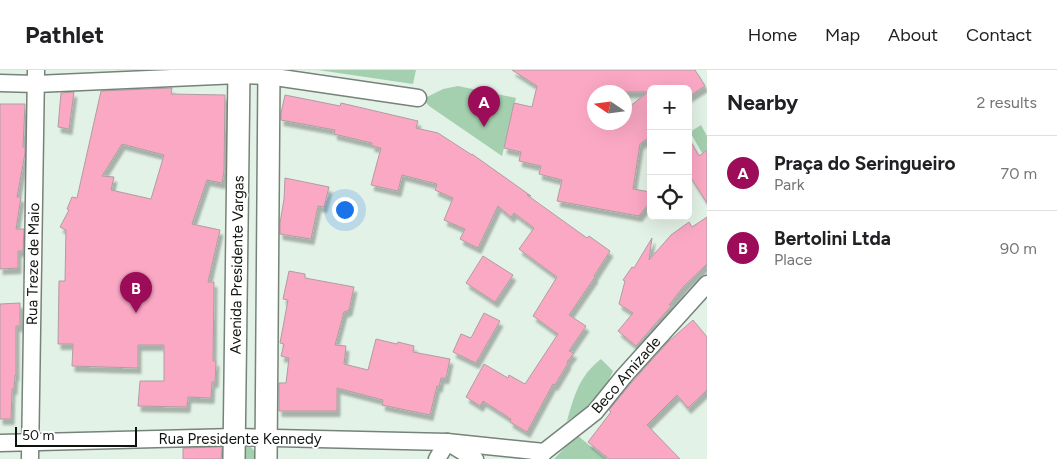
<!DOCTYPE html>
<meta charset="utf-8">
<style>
:root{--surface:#fff;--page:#f6f6f6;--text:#202124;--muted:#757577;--line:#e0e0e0;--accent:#9d0c58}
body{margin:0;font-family:Figtree,sans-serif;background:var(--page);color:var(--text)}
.controls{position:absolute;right:15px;top:15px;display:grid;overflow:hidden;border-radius:8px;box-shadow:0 5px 20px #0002}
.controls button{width:45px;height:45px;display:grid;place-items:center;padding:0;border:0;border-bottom:1px solid var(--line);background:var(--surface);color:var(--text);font:25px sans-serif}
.compass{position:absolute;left:587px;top:15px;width:45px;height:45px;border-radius:50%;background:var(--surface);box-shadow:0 5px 20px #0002;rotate:283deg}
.scale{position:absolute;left:15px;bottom:12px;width:122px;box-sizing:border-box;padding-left:5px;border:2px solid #0e130f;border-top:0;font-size:14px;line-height:18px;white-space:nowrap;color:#0e130f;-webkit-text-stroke:4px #fff;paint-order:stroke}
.you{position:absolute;left:344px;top:139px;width:18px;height:18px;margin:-12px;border:4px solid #fff;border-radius:50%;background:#1a73e8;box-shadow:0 0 0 8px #1a73e833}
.badge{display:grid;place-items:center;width:32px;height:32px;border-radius:50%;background:var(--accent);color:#fff;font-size:16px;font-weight:700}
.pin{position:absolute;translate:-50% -41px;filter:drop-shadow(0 1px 2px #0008)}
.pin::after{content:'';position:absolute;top:26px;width:18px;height:15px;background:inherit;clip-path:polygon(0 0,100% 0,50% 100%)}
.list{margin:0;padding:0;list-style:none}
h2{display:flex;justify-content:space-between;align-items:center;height:65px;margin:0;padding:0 20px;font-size:21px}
h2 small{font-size:16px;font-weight:400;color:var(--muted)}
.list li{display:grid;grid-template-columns:32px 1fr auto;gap:15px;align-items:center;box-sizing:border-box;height:75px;padding:0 20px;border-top:1px solid var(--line)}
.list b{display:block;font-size:19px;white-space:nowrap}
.list p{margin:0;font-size:16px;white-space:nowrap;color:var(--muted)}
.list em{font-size:16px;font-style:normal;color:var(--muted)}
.icon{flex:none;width:28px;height:28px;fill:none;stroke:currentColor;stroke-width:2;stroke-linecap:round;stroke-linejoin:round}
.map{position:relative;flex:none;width:707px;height:389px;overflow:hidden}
header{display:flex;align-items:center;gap:30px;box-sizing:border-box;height:70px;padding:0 25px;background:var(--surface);border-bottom:1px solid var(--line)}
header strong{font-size:24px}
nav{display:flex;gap:28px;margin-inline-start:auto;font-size:18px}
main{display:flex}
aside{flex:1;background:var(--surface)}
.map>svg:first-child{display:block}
</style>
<header>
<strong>Pathlet</strong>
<nav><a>Home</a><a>Map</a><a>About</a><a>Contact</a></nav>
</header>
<main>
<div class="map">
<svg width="707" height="389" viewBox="0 0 707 389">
<defs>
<filter id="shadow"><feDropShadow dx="3" dy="5.5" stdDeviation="1" flood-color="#0004"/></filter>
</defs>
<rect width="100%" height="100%" fill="#e3f2e6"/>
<g fill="#a4d0af">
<polygon points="318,0 416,0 413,14"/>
<polygon points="458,16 516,28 502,86 429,36 423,29 443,19"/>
<polygon points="701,55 707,66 707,80 702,83 690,62"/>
<path d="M 601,289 L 613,301 L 607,314 L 590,336 L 567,351 C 574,326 579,306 601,289 Z"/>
<polygon points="577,365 606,389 554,389"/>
<polygon points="243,377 251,377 255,382 255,389 240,389"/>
</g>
<g fill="#fba8c5" stroke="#af9da2" fill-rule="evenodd" filter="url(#shadow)">
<path d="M 512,0 L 695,0 L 705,16 L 688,27 L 688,19 L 651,19 L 651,66 L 640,74 L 633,119 L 651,122 L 651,131 L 639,146 L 557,131 L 562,110 L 539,104 L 541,96 L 519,91 L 521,82 L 504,78 L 514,33 L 532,37 L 537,16 ZM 594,22 L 648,22 L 624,41 L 624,52 L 594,52 Z"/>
<path d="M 172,18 L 171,24 L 225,25 L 224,101 L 222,113 L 207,110 L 192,154 L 220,160 L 208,212 L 214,212 L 213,291 L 216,291 L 215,312 L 212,312 L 211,328 L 188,327 L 187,337 L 138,336 L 140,311 L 164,311 L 164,275 L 138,275 L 138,298 L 72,296 L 73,274 L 58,274 L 59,211 L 65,211 L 66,160 L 60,157 L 69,140 L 67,139 L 72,127 L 77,128 L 101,21 ZM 122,74 L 164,85 L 151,129 L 111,120 L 114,107 L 102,106 Z"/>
<polygon points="74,22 69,59 58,57 61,23"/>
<polygon points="285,25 340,36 341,33 418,51 416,58 438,63 472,85 472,84 531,126 527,125 587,168 589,166 610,181 594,206 595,207 569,245 586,256 569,281 574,283 567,292 568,293 555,315 553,314 527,362 510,352 511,349 483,331 480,336 466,327 484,294 508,308 509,305 525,314 558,264 533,246 557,207 519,179 534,158 514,143 511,147 498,136 478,178 460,169 465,159 444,150 453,128 435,120 437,114 402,105 398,121 371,115 381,78 372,76 372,73 334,64 335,60 281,50 281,43"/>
<polygon points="0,34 25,34 23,77 25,77 25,83 17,127 21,127 16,159 24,159 23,181 18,181 18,198 0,199"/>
<polygon points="688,67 699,86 707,80 707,133 688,103"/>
<polygon points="285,108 329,117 324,137 318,136 311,169 280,164 280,153 284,129"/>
<polygon points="707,147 707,194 684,216 669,235 672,235 636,276 618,261 633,243 619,234 625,211 623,210 632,197 634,198 652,168 649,190 671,165 689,152 692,157"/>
<polygon points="483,186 513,205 495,232 466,213"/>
<polygon points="289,201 305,204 305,208 354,217 349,240 344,242 335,275 346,276 344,294 368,300 376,269 397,274 398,272 414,276 413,282 450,289 446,308 441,308 439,317 437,316 430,345 382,335 383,330 337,318 337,341 279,341 279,313 286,313 289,288 281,286 284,274 280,273 288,230 283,229"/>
<polygon points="20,233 20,256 16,256 16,305 15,305 14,319 12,319 11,349 0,349 0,234"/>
<polygon points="484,243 500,251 476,293 453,282 461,264 471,268"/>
<polygon points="693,250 707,267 707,320 688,338 677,325 647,355 680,389 609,389 588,372 611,342 609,340 632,312 668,272"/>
<polygon points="222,377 221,389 183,389 183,378"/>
</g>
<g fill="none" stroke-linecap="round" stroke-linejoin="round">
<defs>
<g id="minor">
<polyline points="0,13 36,14 239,5 268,6 418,28"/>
<polyline points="0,373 235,367 447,372 475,389"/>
<polyline points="30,389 36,0"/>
<polyline points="437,389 447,372 544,382"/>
<polyline points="539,389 544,382 595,342 624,306 707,214"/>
</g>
<g id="tertiary">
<polyline points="234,389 239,0"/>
<polyline points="266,389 269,0"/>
</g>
</defs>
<use href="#minor" stroke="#758378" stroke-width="19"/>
<use href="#tertiary" stroke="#758378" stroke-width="24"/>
<use href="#minor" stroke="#fff" stroke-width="16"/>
<use href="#tertiary" stroke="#fff" stroke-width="21"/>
</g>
<g text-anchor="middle" stroke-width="4" stroke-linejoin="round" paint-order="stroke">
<g font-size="15" fill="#0e130f" stroke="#fff">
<text transform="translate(33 194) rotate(-89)" y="5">Rua Treze de Maio</text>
<text transform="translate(237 195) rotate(-89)" y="5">Avenida Presidente Vargas</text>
<text transform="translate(626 305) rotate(-49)" y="5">Beco Amizade</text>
<text x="240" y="374">Rua Presidente Kennedy</text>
</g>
</g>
</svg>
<div class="controls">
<button>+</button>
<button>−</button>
<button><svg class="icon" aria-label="locate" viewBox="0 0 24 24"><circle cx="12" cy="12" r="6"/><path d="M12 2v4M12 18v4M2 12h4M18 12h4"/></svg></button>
</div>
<svg class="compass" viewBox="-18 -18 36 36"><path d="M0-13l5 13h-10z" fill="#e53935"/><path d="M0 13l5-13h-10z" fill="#757577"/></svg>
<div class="scale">50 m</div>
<div class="you"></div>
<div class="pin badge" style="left:484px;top:57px">A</div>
<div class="pin badge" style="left:136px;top:243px">B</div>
</div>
<aside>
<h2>Nearby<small>2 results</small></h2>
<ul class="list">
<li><span class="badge">A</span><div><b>Praça do Seringueiro</b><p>Park</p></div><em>70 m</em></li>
<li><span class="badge">B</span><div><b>Bertolini Ltda</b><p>Place</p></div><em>90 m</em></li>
</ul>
</aside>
</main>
